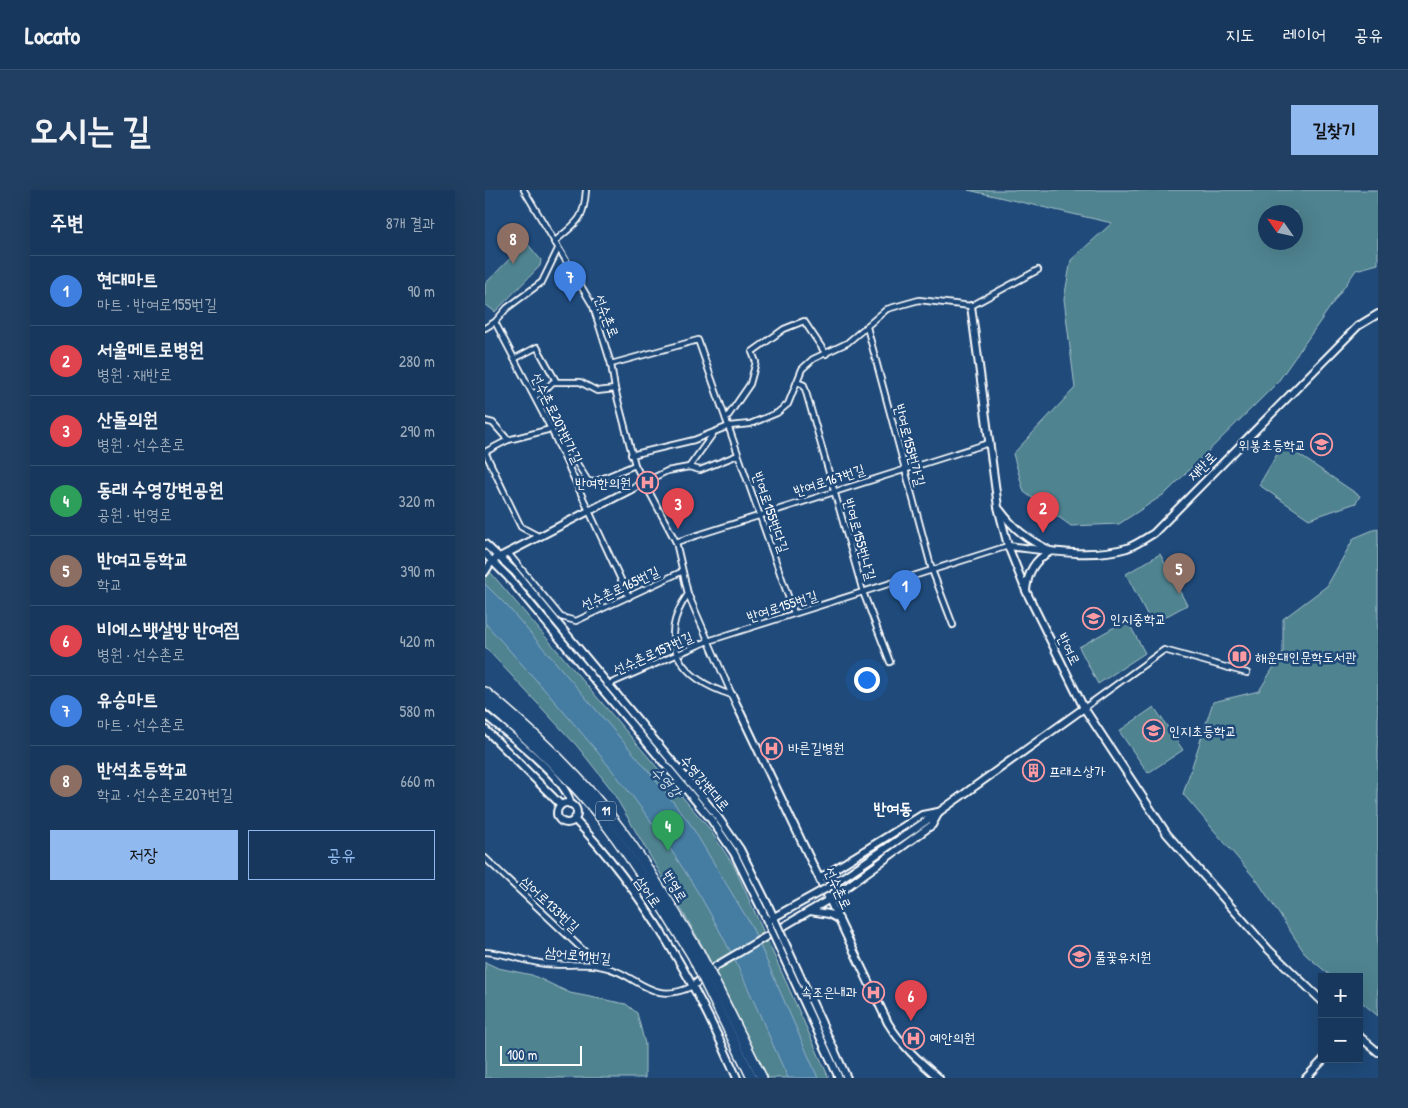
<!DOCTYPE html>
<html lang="ko">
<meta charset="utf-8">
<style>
:root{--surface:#17385c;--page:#203f62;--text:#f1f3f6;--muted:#9eacbb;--line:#365272;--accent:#90b9f0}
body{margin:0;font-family:"Patrick Hand","Poor Story",sans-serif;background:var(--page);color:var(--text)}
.controls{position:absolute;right:15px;bottom:15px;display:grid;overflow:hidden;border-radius:0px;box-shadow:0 5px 20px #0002}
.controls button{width:45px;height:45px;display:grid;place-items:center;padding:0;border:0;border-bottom:1px solid var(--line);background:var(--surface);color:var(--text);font:25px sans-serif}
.compass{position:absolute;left:773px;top:15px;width:45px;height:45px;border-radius:50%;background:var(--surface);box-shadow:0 5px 20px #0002;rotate:304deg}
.scale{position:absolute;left:15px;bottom:12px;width:82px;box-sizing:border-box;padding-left:5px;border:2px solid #fff;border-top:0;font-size:14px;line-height:18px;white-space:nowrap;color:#fff;-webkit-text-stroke:4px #1f4a7a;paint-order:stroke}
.you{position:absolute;left:381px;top:489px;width:18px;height:18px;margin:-12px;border:4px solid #fff;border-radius:50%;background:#1a73e8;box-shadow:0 0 0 8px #1a73e833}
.badge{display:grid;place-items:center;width:32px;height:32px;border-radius:50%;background:var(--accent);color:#fff;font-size:16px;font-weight:700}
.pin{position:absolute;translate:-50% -41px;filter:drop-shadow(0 1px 2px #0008)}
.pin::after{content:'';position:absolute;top:26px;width:18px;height:15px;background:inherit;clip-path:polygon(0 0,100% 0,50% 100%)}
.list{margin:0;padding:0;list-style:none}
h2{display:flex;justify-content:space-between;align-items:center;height:65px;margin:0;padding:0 20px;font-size:21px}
h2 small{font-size:16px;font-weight:400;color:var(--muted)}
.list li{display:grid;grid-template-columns:32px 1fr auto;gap:15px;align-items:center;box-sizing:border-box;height:70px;padding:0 20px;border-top:1px solid var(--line)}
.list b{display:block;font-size:19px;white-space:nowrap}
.list p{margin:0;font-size:16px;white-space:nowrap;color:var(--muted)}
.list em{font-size:16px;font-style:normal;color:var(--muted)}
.actions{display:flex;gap:10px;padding:15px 20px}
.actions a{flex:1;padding:11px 0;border:1px solid var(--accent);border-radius:0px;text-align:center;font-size:18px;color:var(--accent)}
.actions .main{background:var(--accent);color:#111}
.map{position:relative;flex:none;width:893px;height:888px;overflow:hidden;border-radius:0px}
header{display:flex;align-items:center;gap:30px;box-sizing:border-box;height:70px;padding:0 25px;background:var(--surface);border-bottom:1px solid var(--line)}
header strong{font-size:24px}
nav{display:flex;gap:28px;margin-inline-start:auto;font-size:18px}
.intro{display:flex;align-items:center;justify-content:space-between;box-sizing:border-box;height:120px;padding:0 30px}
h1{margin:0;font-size:35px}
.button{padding:12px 22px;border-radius:0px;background:var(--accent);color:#111;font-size:18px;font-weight:700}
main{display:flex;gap:30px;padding:0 30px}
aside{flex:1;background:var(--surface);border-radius:0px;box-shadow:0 5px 20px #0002}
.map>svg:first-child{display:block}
</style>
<header>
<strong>Locato</strong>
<nav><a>지도</a><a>레이어</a><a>공유</a></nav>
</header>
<div class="intro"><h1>오시는 길</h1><a class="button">길찾기</a></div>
<main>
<aside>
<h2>주변<small>8개 결과</small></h2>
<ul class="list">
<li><span class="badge" style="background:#3f7fe0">1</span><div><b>현대마트</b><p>마트 · 반여로155번길</p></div><em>90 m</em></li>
<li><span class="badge" style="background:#e0444e">2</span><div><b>서울메트로병원</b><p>병원 · 재반로</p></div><em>280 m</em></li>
<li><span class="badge" style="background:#e0444e">3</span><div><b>산돌의원</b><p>병원 · 선수촌로</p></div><em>290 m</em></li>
<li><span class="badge" style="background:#2e9e5b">4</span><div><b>동래 수영강변공원</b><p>공원 · 번영로</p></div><em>320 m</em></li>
<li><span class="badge" style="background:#8d6e63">5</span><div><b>반여고등학교</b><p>학교</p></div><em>390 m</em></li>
<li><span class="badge" style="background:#e0444e">6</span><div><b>비에스뱃살방 반여점</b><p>병원 · 선수촌로</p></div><em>420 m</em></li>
<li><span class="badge" style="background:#3f7fe0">7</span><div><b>유승마트</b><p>마트 · 선수촌로</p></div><em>580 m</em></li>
<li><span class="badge" style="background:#8d6e63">8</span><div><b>반석초등학교</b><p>학교 · 선수촌로207번길</p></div><em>660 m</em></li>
</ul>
<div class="actions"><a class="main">저장</a><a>공유</a></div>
</aside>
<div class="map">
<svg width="893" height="888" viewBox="0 0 893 888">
<rect width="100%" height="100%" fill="#1f4a7a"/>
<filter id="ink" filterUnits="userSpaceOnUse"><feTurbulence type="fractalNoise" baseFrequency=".02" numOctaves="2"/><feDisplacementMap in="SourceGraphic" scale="10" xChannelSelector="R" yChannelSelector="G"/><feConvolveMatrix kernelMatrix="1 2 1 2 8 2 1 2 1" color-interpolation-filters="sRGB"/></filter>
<g filter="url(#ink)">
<g fill="#4f8390" stroke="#a7c1c8" fill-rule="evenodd">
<path d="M 483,0 L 893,0 L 893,74 L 871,80 L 792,193 L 681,303 L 634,334 L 586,336 L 539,302 L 528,264 L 590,198 L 579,109 L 586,70 L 627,33 ZM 781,22 L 811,22 L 811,52 L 781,52 Z"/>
<polygon points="41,52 56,70 55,76 10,122 0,114 0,94"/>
<polygon points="798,254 875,306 871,313 824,329 774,295"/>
<polygon points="893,338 893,826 874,810 874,787 847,787 821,765 773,692 698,604 728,512 774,501 798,462 798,429 842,396 869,348"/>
<polygon points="675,364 702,415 667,434 641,384"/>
<polygon points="0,376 223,637 249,676 344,888 283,888 217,755 126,599 92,556 0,457"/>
<polygon points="642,430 660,463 613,494 594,457"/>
<polygon points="669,517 698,560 663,583 634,541"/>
<polygon points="0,772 13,778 47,785 85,803 141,814 152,823 160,854 160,888 0,888"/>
</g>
<path fill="#457ba2" stroke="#8fb0c7" d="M 0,394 L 23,417 L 161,578 L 204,632 L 266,735 L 333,888 L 303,888 C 282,843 264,797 241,753 C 180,633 89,532 0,433 Z"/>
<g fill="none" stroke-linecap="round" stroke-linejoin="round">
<defs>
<g id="street">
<polyline points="39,0 108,116 126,174 130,199 150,275 191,352 203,404 247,505"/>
<path d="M 69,52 C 92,32 99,31 101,0"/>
<polyline points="10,132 66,239 144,407"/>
<polyline points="382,137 447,380 468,435"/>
<polyline points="0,138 10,132 22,118 57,92 73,59"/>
<polyline points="29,169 52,157 71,191"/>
<polyline points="126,174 213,150 309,423"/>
<polyline points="312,192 319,195 378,402 405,472"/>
<polyline points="47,202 52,205 59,201 68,192 95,192 112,201 130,199"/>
<polyline points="241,229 265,194 271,172 267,162 299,139 319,131 341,164"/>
<polyline points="0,231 8,233 23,250"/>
<polyline points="73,254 88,267 103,291 109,292 150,275"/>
<polyline points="0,262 36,337 55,347"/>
<polyline points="0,262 23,250 66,239"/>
<polyline points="146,265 209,250 244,236 265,234 292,223 303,214 317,179 328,169 362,153 402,119 434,110 486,116 553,80"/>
<polyline points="204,277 228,244"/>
<polyline points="158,293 182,281 204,277 215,280 253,265"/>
<polyline points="191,352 504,253"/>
<polyline points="23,363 76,427 91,431 196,382"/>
<path d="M 203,404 C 170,452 195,489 247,505"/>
<polyline points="122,495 223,451 523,356"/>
<polyline points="599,518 679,460 762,483"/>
<polyline points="0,668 115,776"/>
<path d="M 0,762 C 20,763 41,772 61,774 C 79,776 97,773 115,776 C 153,783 165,817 208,796"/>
</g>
<g id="secondary">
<polyline points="486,116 513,317 523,356 541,401 599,518 682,644 784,760 837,811"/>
<path d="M 515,320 C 529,339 542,349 562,359"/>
<polyline points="0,354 30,382 230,623 255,659 284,717"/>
<path d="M 523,356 C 560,360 605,369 642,358 C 651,355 661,348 669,343 L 873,136 L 893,124"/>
<polyline points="0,364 23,387 225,628 249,663 277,720"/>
<polyline points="0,382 7,371 158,293"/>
<path d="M 541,400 C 543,382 549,370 566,361"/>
<path d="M 247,505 L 403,833 C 417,856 434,871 454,888"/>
<path d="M 0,525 C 18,540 86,592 85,614"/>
<polyline points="0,539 76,615"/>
<circle cx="82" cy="623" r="10"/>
<path d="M 89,629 C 158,700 213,797 252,888"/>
<polyline points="335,688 437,625 453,622"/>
<polyline points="342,698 447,627 599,518"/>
<polyline points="325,721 344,724 354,729"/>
<polyline points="302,757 362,888"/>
<polyline points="296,762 354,888"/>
<polyline points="208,796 231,776 345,709 447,635 453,624"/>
<polyline points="874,846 893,862"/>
<polyline points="821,888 839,869"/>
</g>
<g id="highway">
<path d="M 0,502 C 50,543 98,588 136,640 C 165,679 189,721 214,762"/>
<path d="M 0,512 C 45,550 88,590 123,637 C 154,678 180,722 207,765"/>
<polyline points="229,791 277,888"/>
<polyline points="222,796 267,888"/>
</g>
</defs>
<use href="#street" stroke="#fff" stroke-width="8"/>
<use href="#secondary" stroke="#fff" stroke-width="10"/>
<use href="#highway" stroke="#fff" stroke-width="12"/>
<use href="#street" stroke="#1f4a7a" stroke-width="4.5"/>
<use href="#secondary" stroke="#1f4a7a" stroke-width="6"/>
<use href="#highway" stroke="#1f4a7a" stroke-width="9"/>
<defs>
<g id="secondary-bridge">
<polyline points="284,717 302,757"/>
<polyline points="277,720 296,762"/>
<polyline points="282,731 342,698"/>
</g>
<g id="highway-bridge">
<polyline points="214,762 229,791"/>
<polyline points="207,765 222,796"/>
</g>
</defs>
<use href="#secondary-bridge" stroke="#fff" stroke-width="10" stroke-linecap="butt"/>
<use href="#highway-bridge" stroke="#fff" stroke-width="12" stroke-linecap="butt"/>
<use href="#secondary-bridge" stroke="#1f4a7a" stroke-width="6"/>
<use href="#highway-bridge" stroke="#1f4a7a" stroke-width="9"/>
</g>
</g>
<defs>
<symbol id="school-ring" viewBox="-11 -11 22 22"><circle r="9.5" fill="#1f4a7a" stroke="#ff9aa2" stroke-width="1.5"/><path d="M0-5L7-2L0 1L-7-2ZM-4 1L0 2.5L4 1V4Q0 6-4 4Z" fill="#ff9aa2"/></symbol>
<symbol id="hospital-ring" viewBox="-11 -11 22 22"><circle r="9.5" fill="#1f4a7a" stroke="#ff9aa2" stroke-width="1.5"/><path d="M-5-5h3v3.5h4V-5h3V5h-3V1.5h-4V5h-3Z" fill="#ff9aa2"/></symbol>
<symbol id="library-ring" viewBox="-11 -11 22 22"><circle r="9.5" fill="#1f4a7a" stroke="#ff9aa2" stroke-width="1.5"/><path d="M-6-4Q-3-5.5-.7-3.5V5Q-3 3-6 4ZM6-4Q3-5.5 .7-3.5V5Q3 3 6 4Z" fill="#ff9aa2"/></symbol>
<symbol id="building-ring" viewBox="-11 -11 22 22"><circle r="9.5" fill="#1f4a7a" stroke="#ff9aa2" stroke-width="1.5"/><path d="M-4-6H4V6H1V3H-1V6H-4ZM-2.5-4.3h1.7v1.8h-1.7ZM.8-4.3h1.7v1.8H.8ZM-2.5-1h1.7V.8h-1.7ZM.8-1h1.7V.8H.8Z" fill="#ff9aa2"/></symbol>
</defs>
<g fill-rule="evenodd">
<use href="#school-ring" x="824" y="242" width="25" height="25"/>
<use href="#hospital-ring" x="150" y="280" width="25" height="25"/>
<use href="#school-ring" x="596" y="416" width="25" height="25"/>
<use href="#library-ring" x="742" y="454" width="25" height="25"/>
<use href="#school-ring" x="656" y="528" width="25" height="25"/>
<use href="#hospital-ring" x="274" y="546" width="25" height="25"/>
<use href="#building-ring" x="536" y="568" width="25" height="25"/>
<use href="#school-ring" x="582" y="754" width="25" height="25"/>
<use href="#hospital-ring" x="376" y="790" width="25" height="25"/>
<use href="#hospital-ring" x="416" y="836" width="25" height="25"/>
</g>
<g text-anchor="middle" stroke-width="5" stroke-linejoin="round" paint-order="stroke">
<rect fill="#1f4a7a" stroke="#bcc9d7" stroke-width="1" x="111" y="611.5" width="20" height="19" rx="4"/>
<g font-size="12" font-weight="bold" fill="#fff">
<text x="121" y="625">11</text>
</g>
<g font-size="14" fill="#fff" stroke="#1f4a7a">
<text transform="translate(122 126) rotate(69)" y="5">선수촌로</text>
<text transform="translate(72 228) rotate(64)" y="5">선수촌로207번가길</text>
<text transform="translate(425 255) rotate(75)" y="5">반여로155번가길</text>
<text transform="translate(717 276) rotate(-45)" y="5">재반로</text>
<text transform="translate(344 290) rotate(-18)" y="5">반여로167번길</text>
<text transform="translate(286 322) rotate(71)" y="5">반여로155번다길</text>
<text transform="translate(375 349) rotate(74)" y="5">반여로155번나길</text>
<text transform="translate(135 398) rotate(-25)" y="5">선수촌로165번길</text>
<text transform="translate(297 416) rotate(-18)" y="5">반여로155번길</text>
<text transform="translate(584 459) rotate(64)" y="5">반여로</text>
<text transform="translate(168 463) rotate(-24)" y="5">선수촌로157번길</text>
<text transform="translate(220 593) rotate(50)" y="5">수영강변대로</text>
<text transform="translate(190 696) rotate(59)" y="5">번영로</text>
<text transform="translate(353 698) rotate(65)" y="5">선수촌로</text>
<text transform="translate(163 702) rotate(55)" y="5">삼어로</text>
<text transform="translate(65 714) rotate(43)" y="5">삼어로133번길</text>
<text transform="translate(93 765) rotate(6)" y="5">삼어로91번길</text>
</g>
<g font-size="14" fill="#fff" stroke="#1f4a7a" text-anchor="start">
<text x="821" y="260" text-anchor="end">위봉초등학교</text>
<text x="146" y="298" text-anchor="end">반여한의원</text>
<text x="625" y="434">인지중학교</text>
<text x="770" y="472">해운대인문학도서관</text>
<text x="684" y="546">인지초등학교</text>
<text x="303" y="563">바른길병원</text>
<text x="564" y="586">프래스상가</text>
<text x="610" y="772">풀꽃유치원</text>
<text x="372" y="807" text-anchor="end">속조은내과</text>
<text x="445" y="853">예안의원</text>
</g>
<g font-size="15" font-style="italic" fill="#d0dee8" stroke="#1f4a7a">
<text transform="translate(181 592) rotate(47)" y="5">수영강</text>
</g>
<g font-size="16" font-weight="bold" fill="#fff" stroke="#1f4a7a">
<text x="408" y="624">반여동</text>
</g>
</g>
</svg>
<div class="controls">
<button>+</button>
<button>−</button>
</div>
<svg class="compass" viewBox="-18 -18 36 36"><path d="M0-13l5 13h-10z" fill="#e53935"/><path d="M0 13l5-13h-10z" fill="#9eacbb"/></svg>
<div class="scale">100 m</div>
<div class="you"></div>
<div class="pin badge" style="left:420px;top:421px;background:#3f7fe0">1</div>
<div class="pin badge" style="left:558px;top:343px;background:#e0444e">2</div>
<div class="pin badge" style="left:193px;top:339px;background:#e0444e">3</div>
<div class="pin badge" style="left:183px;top:661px;background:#2e9e5b">4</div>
<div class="pin badge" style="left:694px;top:404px;background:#8d6e63">5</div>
<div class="pin badge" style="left:426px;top:831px;background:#e0444e">6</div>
<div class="pin badge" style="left:85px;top:112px;background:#3f7fe0">7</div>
<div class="pin badge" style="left:28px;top:74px;background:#8d6e63">8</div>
</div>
</main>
